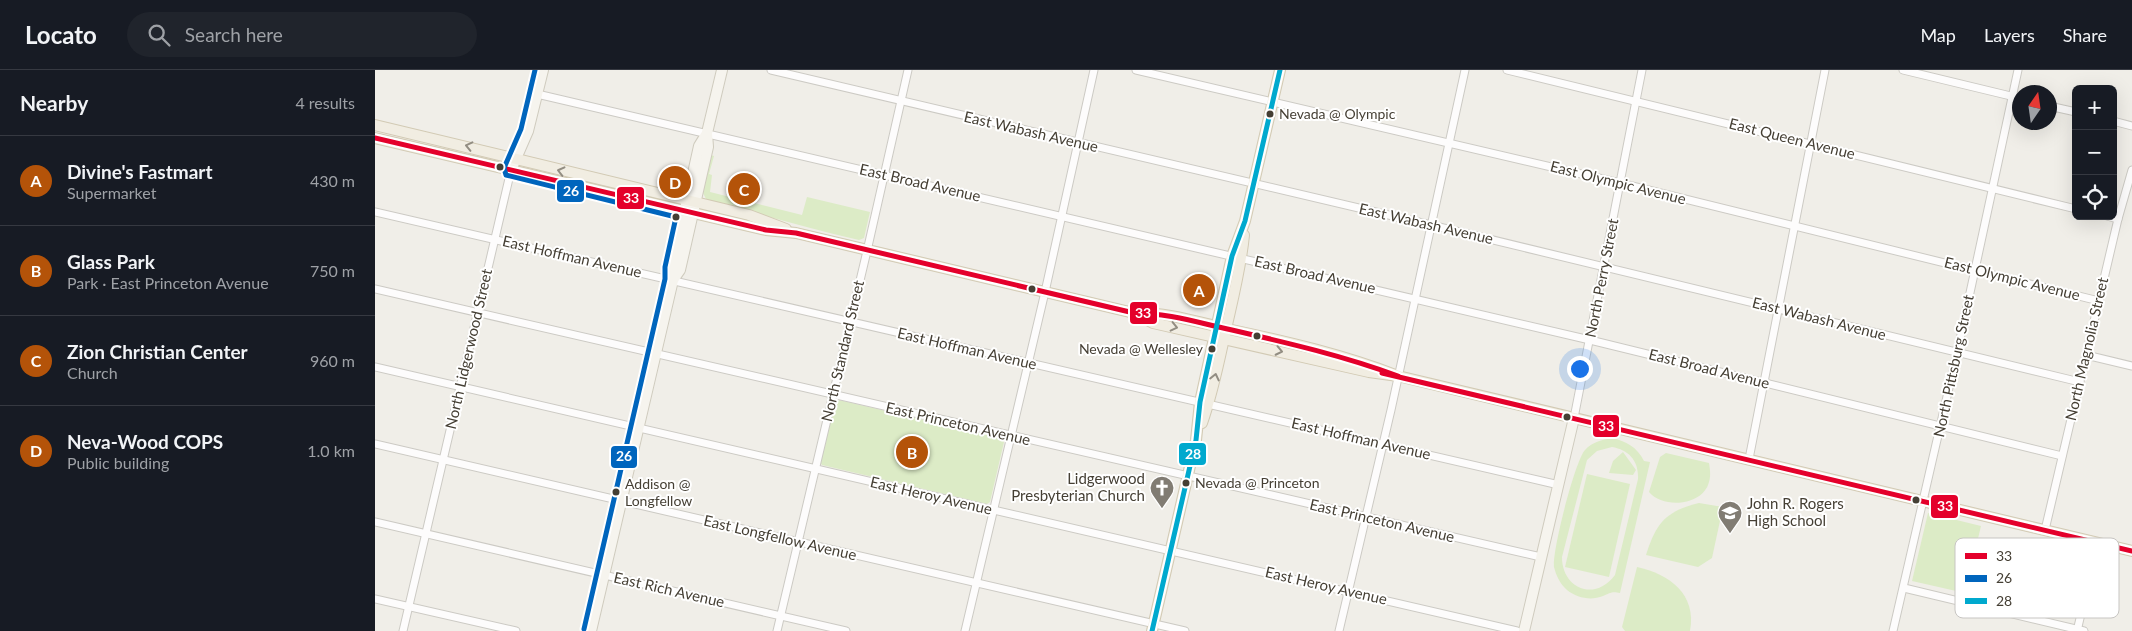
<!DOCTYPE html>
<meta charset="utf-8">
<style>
:root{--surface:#171b24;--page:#20242c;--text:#f1f3f6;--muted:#9ea1a6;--line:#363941;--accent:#b45309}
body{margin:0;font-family:Lato,sans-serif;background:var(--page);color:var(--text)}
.controls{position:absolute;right:15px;top:15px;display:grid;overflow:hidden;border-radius:8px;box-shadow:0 5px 20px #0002}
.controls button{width:45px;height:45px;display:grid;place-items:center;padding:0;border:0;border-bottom:1px solid var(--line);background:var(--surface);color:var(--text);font:25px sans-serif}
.compass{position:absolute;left:1637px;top:15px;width:45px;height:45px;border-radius:50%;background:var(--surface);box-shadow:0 5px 20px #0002;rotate:13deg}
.you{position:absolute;left:1204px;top:298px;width:18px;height:18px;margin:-12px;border:4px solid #fff;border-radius:50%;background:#1a73e8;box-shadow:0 0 0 8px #1a73e833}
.badge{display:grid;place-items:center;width:32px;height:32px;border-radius:50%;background:var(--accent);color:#fff;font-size:16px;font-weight:700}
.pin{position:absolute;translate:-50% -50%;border:2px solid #fff;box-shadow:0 1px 5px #0006}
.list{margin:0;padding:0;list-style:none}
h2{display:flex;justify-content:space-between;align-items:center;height:65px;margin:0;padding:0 20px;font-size:21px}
h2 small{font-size:16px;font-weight:400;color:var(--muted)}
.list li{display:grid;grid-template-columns:32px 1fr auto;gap:15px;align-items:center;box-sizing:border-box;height:90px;padding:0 20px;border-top:1px solid var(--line)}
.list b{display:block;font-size:19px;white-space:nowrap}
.list p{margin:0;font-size:16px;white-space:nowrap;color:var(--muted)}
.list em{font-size:16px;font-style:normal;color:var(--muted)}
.icon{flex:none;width:28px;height:28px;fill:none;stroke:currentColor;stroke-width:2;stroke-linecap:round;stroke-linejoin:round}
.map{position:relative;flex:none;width:1757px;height:561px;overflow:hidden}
header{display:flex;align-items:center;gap:30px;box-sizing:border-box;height:70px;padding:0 25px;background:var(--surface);border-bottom:1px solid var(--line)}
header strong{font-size:24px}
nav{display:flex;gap:28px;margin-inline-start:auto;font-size:18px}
.search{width:350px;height:45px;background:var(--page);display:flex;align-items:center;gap:12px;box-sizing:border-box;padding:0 18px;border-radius:28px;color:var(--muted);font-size:19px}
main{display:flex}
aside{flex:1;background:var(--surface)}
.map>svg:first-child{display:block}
</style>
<header>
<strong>Locato</strong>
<div class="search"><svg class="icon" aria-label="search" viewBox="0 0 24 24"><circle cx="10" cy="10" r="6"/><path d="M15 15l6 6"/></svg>Search here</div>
<nav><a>Map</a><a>Layers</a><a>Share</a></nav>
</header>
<main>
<aside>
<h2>Nearby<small>4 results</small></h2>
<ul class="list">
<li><span class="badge">A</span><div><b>Divine's Fastmart</b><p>Supermarket</p></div><em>430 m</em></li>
<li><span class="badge">B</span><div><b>Glass Park</b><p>Park · East Princeton Avenue</p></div><em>750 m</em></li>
<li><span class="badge">C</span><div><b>Zion Christian Center</b><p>Church</p></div><em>960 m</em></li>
<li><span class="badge">D</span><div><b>Neva-Wood COPS</b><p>Public building</p></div><em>1.0 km</em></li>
</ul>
</aside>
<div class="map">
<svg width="1757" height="561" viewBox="0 0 1757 561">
<rect width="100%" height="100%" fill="#f0eee8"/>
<g fill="#dcebc6" fill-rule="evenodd">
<path d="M 336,85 L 339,86 L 334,104 L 337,105 L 335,122 L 427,145 L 432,127 L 495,142 L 489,168 L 484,170 C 433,158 383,143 332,131 L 328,123 Z"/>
<polygon points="464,330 626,368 629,372 615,432 612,434 447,395 445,392 459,333"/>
<path d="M 1237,368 C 1251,371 1262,377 1269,391 L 1275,392 L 1245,523 C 1237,521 1235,523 1228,526 C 1216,531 1202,528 1192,520 C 1185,514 1181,505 1179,497 C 1177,481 1200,391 1210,380 C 1217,372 1227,370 1237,368 ZM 1237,377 C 1254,380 1264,391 1263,409 L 1240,505 C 1220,532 1187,519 1187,487 L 1212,390 L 1222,381 Z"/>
<polygon points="1248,382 1261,400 1258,405 1234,403 1238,391"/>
<path d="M 1291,383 L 1334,393 C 1335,399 1336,406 1334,412 C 1328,436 1288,439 1274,422 L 1285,387 Z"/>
<polygon points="1212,404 1255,414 1234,507 1190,497"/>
<path d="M 1324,433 L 1348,437 L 1337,488 L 1323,497 L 1271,485 C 1281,453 1291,441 1324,433 Z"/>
<polygon points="1553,443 1606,456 1590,523 1537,511"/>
<path d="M 1262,497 C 1294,504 1322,524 1315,561 L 1250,561 L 1247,557 Z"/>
</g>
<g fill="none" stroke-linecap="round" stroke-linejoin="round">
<defs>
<g id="street">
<polyline points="396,0 1056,155 1705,312"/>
<polyline points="761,0 1245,113 1724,231"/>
<polyline points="1132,0 1701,139"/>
<polyline points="1528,0 1644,28"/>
<polyline points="162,24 1215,270 1687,386"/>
<polyline points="1674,36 1701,42"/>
<polyline points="1738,51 1757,56"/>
<polyline points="0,142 1184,415"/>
<polyline points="1732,146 1743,149"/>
<polyline points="0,219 1166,487"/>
<polyline points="1711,285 1757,296"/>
<polyline points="0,297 1142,561"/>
<polyline points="1199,348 1267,0"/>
<polyline points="0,374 810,561"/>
<polyline points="1374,389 1450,0"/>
<polyline points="0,452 471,561"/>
<polyline points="1670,460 1743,149 1757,100"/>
<polyline points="1529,518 1709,561"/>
<polyline points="0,529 141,561"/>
<polyline points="28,561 136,100"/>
<polyline points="402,561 492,181 533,0"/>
<polyline points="590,561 670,222 719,0"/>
<polyline points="964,561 1016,340 1090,0"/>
<polyline points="1518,561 1582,283 1643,0"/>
<polyline points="1702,561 1723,472"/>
</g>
<g id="secondary">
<polyline points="136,100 153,61 168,0"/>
<polyline points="298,210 305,200 333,77 332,63 347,0"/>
<polyline points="216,561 298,210 297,198 324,76 332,63"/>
<polyline points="1149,561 1199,348"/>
</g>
<g id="primary">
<polyline points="0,55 374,145 411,159"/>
<path d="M 0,68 L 391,160 L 421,163 L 759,243 C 793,242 825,253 857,260 C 913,272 969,285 1023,306"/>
<polyline points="761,244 778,253 994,302 1023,306 1757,481"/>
<path d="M 827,353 C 838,322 844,291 851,259 C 858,228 866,197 869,165"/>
<polyline points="777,561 821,370 825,332 857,186 870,151 905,0"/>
</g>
</defs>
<use href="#street" stroke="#cccac4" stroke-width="9"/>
<use href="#secondary" stroke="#cfcbbe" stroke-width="12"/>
<use href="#primary" stroke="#d2cab4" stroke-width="12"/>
<use href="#street" stroke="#fdfcfc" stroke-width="7"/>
<use href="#secondary" stroke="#f6f4ee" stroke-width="10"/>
<use href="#primary" stroke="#f1ede2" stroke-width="10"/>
<defs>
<g id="bus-1">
<path d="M 0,68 L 391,160 L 421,163 L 759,243 C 793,243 824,253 857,260 C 913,273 969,286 1023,306"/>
<polyline points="1007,303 1757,481"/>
</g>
<polyline id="bus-2" points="160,0 146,59 129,98 131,105 301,147 290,197 290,209 209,559"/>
<polyline id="bus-3" points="777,561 821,370 825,332 857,186 870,151 905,0"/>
</defs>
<use href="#bus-1" stroke="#fff" stroke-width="9"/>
<use href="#bus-2" stroke="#fff" stroke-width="9"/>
<use href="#bus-3" stroke="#fff" stroke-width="9"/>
<use href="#bus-1" stroke="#e4002b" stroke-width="5"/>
<use href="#bus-2" stroke="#0065bd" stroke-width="5"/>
<use href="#bus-3" stroke="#00a9ce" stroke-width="5"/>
</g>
<defs><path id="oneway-chevron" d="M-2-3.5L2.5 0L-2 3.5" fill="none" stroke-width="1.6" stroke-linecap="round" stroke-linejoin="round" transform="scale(1.25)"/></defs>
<g stroke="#928d82">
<use href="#oneway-chevron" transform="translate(94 76) rotate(-167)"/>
<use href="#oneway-chevron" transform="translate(186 101) rotate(-166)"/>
<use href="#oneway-chevron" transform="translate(799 257) rotate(13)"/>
<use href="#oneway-chevron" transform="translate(904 281) rotate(12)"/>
<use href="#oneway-chevron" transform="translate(840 307) rotate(-77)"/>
</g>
<defs>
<symbol id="church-pin" viewBox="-11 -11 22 30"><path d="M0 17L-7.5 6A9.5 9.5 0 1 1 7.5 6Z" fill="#817c73" stroke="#fff"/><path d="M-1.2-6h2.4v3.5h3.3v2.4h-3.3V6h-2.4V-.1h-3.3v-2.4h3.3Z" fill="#fff"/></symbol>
<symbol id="school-pin" viewBox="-11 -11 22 30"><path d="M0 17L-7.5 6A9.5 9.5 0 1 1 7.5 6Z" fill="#817c73" stroke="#fff"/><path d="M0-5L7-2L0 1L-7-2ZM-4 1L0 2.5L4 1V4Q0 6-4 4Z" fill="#fff"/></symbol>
</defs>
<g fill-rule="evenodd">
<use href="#church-pin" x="773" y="404" width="28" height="38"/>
<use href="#school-pin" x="1341" y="429" width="28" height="38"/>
</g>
<g fill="#453f34" stroke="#fff" stroke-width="2">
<circle cx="895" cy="44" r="4.5"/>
<circle cx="125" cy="97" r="4.5"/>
<circle cx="301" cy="147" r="4.5"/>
<circle cx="657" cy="219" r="4.5"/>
<circle cx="882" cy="266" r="4.5"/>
<circle cx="837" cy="279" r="4.5"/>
<circle cx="1192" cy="347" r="4.5"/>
<circle cx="811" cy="413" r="4.5"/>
<circle cx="241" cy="422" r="4.5"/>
<circle cx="1541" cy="430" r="4.5"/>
</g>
<g text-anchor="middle" stroke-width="4" stroke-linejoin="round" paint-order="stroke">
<g font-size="14" fill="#453f34" stroke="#fff" text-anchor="start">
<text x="904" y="49">Nevada @ Olympic</text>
<text x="828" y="284" text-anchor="end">Nevada @ Wellesley</text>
<text x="820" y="418">Nevada @ Princeton</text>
<text x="250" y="419">Addison @<tspan x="250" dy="17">Longfellow</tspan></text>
</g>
<g font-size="15" fill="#453f34" stroke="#fff">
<text transform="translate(656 62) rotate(13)" y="5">East Wabash Avenue</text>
<text transform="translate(1417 69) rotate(14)" y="5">East Queen Avenue</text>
<text transform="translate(545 113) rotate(13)" y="5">East Broad Avenue</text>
<text transform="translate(1243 113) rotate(14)" y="5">East Olympic Avenue</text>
<text transform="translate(1051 154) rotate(13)" y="5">East Wabash Avenue</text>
<text transform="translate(197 187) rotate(13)" y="5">East Hoffman Avenue</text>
<text transform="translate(940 205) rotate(13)" y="5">East Broad Avenue</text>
<text transform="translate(1227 208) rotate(-79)" y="5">North Perry Street</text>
<text transform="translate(1637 209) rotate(14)" y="5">East Olympic Avenue</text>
<text transform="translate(1444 249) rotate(14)" y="5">East Wabash Avenue</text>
<text transform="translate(94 279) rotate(-77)" y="5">North Lidgerwood Street</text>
<text transform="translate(592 279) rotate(13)" y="5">East Hoffman Avenue</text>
<text transform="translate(1712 279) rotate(-77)" y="5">North Magnolia Street</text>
<text transform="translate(468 281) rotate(-77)" y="5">North Standard Street</text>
<text transform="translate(1579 296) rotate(-78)" y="5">North Pittsburg Street</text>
<text transform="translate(1334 299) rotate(14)" y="5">East Broad Avenue</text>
<text transform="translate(583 354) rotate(13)" y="5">East Princeton Avenue</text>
<text transform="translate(986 369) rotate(13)" y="5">East Hoffman Avenue</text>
<text transform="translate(556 426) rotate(13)" y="5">East Heroy Avenue</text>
<text transform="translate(1007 451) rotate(13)" y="5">East Princeton Avenue</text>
<text transform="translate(405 468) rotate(13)" y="5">East Longfellow Avenue</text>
<text transform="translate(951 516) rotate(13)" y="5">East Heroy Avenue</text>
<text transform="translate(294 520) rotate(13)" y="5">East Rich Avenue</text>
</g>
<g font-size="15" fill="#453f34" stroke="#fff" text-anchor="end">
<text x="770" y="414">Lidgerwood<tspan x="770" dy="17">Presbyterian Church</tspan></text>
<text x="1372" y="439" text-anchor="start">John R. Rogers<tspan x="1372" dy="17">High School</tspan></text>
</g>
</g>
<rect x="1580" y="468" width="164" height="80" rx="8" fill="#fff" stroke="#c7c5c2" stroke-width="1"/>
<rect x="1590" y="483" width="22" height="6" fill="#e4002b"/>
<rect x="1590" y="505" width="22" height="7" fill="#0065bd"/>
<rect x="1590" y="528" width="22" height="6" fill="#00a9ce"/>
<g font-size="14" fill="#453f34">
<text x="1621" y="491">33</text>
<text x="1621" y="513">26</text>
<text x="1621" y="536">28</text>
</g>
<g stroke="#fff" stroke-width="2">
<rect x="181" y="109" width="29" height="24" rx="5" fill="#0065bd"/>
<rect x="241" y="116" width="29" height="24" rx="5" fill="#e4002b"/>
<rect x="754" y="231" width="29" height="24" rx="5" fill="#e4002b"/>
<rect x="1217" y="344" width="28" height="24" rx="5" fill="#e4002b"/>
<rect x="803" y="372" width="29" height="24" rx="5" fill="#00a9ce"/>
<rect x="235" y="375" width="28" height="24" rx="5" fill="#0065bd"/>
<rect x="1555" y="424" width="29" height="25" rx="5" fill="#e4002b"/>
</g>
<g font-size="14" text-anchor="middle" font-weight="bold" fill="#fff">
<text x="196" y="126">26</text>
<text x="256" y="133">33</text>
<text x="768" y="248">33</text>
<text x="1231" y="361">33</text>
<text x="818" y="389">28</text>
<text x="249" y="391">26</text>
<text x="1570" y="441">33</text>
</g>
</svg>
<div class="controls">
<button>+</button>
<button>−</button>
<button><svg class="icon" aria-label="locate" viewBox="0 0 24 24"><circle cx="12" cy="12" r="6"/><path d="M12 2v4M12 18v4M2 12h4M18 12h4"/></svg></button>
</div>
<svg class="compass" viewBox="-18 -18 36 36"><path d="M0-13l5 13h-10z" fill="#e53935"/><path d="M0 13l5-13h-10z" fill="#9ea1a6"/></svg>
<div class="you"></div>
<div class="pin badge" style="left:824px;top:220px">A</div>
<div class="pin badge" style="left:537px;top:382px">B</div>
<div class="pin badge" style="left:369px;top:119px">C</div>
<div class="pin badge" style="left:300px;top:112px">D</div>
</div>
</main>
